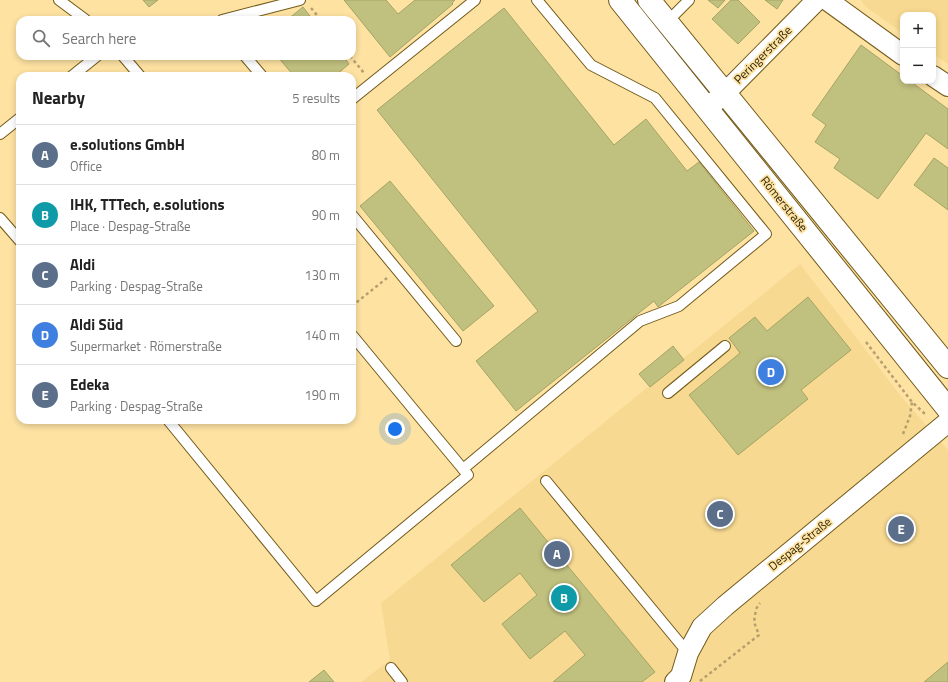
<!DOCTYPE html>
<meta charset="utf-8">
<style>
:root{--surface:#fff;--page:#f2f2f2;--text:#222;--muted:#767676;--line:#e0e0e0;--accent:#0b8043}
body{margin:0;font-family:"Titillium Web",sans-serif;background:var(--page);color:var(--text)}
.controls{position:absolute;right:12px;top:12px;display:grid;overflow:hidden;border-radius:8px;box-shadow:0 2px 6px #0003}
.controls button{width:36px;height:36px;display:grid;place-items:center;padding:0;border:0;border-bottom:1px solid var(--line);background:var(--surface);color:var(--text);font:20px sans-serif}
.you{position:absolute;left:395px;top:429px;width:14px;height:14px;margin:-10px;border:3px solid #fff;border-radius:50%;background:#1a73e8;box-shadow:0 0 0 6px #1a73e833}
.badge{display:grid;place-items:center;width:26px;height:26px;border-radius:50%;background:var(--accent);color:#fff;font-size:13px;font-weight:700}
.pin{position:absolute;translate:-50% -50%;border:2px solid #fff;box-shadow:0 1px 4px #0006}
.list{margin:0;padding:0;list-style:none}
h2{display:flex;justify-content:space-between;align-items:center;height:52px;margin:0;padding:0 16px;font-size:17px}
h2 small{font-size:13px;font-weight:400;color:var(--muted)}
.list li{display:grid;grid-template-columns:26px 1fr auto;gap:12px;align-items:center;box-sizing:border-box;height:60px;padding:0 16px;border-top:1px solid var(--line)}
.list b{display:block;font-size:15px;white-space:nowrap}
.list p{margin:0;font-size:13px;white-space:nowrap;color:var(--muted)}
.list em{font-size:13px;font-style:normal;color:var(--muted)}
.icon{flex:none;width:22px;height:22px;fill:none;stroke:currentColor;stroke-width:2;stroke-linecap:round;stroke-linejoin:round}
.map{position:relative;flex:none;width:948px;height:682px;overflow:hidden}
.search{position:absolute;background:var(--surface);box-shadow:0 2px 6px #0003;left:16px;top:16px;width:340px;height:44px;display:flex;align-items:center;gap:10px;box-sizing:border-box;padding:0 14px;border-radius:12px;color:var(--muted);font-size:15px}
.panel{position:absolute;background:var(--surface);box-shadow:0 2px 6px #0003;left:16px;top:72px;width:340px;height:352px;border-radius:12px}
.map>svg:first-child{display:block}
</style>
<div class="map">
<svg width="948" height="682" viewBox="0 0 948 682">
<rect width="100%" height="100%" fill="#fde2a2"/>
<g fill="#f7d991">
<polygon points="861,0 948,0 948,64 933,54 933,15 903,15 903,33 873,12 866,7"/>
<polygon points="800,264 900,395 948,450 948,682 361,682 390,660 381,603"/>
</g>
<g fill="#c1c17f" stroke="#a5a464">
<polygon points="143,0 158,0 149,7"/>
<polygon points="344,0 386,0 398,14 415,0 455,0 452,3 453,4 390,57"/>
<polygon points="708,0 725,0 718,8"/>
<polygon points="731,0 738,0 760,22 738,44 712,19"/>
<polygon points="765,0 783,0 777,9"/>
<polygon points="303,7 313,20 287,20"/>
<polygon points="504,8 614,145 646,119 687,171 699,162 754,231 658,307 654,301 516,411 476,361 538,311 377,110"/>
<polygon points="861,45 903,76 903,81 910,81 948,109 948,149 926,133 878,199 834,168 840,159 815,142 826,125 812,115"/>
<polygon points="277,56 343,56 349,64 335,76 294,76"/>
<polygon points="934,158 948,168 948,210 914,185"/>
<polygon points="390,181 494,306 463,331 360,206"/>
<polygon points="808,297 851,350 801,390 808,399 738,455 689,395 740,353 729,338 755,317 767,331"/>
<polygon points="673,346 684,360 650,387 639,374"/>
<polygon points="520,508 655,672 642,682 553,682 585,655 565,631 530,659 502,624 537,595 520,573 484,602 451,565"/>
<polygon points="948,662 948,682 924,682"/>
<polygon points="324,670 334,682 309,682"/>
</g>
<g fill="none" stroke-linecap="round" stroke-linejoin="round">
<defs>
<g id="service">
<polyline points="59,0 86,20"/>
<polyline points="222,20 300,0"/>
<polyline points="667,22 689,0"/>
<polyline points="123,56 140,76"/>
<polyline points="245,56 262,76"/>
<polyline points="72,76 97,56"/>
<polyline points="352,99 475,0"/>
<polyline points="0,134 20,118"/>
<polyline points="352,215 456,341"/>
<polyline points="0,218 20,241"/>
<polyline points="668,393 725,346"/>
<polyline points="168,420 316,601 468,475 418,415 352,335"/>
<polyline points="463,469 640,321 679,306 766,234 655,98 591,65 537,0"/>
<polyline points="546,481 688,653"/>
<polyline points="391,668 402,682"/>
</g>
<g id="minor">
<polyline points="827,0 903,55"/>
<polyline points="933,76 948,86"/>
<polyline points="712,104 725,93 817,0"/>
<polyline points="675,682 681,676 688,653 702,627 725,606 948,422"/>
</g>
<g id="primary">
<polyline points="620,0 948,409"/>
<polyline points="649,0 948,367"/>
</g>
</defs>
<use href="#service" stroke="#725a1a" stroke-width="12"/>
<use href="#minor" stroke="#725a1a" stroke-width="22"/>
<use href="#primary" stroke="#725a1a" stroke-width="24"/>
<g stroke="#b59f6c" stroke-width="2.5" stroke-dasharray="3 3" stroke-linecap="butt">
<polyline points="311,8 321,20"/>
<polyline points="350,56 364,73"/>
<polyline points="352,306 387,278"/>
<polyline points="866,342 912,402 925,414"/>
<polyline points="903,434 910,416 912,402 913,401"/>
<polyline points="700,681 759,635 754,622 756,609 760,603"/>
</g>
<use href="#service" stroke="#fff" stroke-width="10"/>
<use href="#minor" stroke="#fff" stroke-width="20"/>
<use href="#primary" stroke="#fff" stroke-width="22"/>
</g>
<g text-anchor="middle" stroke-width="3.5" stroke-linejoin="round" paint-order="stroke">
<g font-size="12" fill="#291f05" stroke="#fde2a2">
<text transform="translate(763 55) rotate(-45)" y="4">Peringerstraße</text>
<text transform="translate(784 204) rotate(51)" y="4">Römerstraße</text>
<text transform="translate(800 544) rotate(-39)" y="4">Despag-Straße</text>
</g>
</g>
</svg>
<div class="controls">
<button>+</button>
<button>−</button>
</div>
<div class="you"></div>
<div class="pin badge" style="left:557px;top:554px;background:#5c6f8a">A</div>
<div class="pin badge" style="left:564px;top:598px;background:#0f9aa8">B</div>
<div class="pin badge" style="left:720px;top:514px;background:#5c6f8a">C</div>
<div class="pin badge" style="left:771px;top:372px;background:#3f7fe0">D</div>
<div class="pin badge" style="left:901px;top:529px;background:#5c6f8a">E</div>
<div class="search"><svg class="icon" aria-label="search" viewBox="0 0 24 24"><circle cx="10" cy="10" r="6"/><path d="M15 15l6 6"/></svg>Search here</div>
<section class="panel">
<h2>Nearby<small>5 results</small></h2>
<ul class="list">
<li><span class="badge" style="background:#5c6f8a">A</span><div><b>e.solutions GmbH</b><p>Office</p></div><em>80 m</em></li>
<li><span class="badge" style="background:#0f9aa8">B</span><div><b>IHK, TTTech, e.solutions</b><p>Place · Despag-Straße</p></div><em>90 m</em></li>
<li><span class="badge" style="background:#5c6f8a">C</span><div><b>Aldi</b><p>Parking · Despag-Straße</p></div><em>130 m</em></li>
<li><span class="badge" style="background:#3f7fe0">D</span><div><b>Aldi Süd</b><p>Supermarket · Römerstraße</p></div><em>140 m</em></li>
<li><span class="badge" style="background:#5c6f8a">E</span><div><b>Edeka</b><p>Parking · Despag-Straße</p></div><em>190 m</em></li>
</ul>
</section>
</div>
